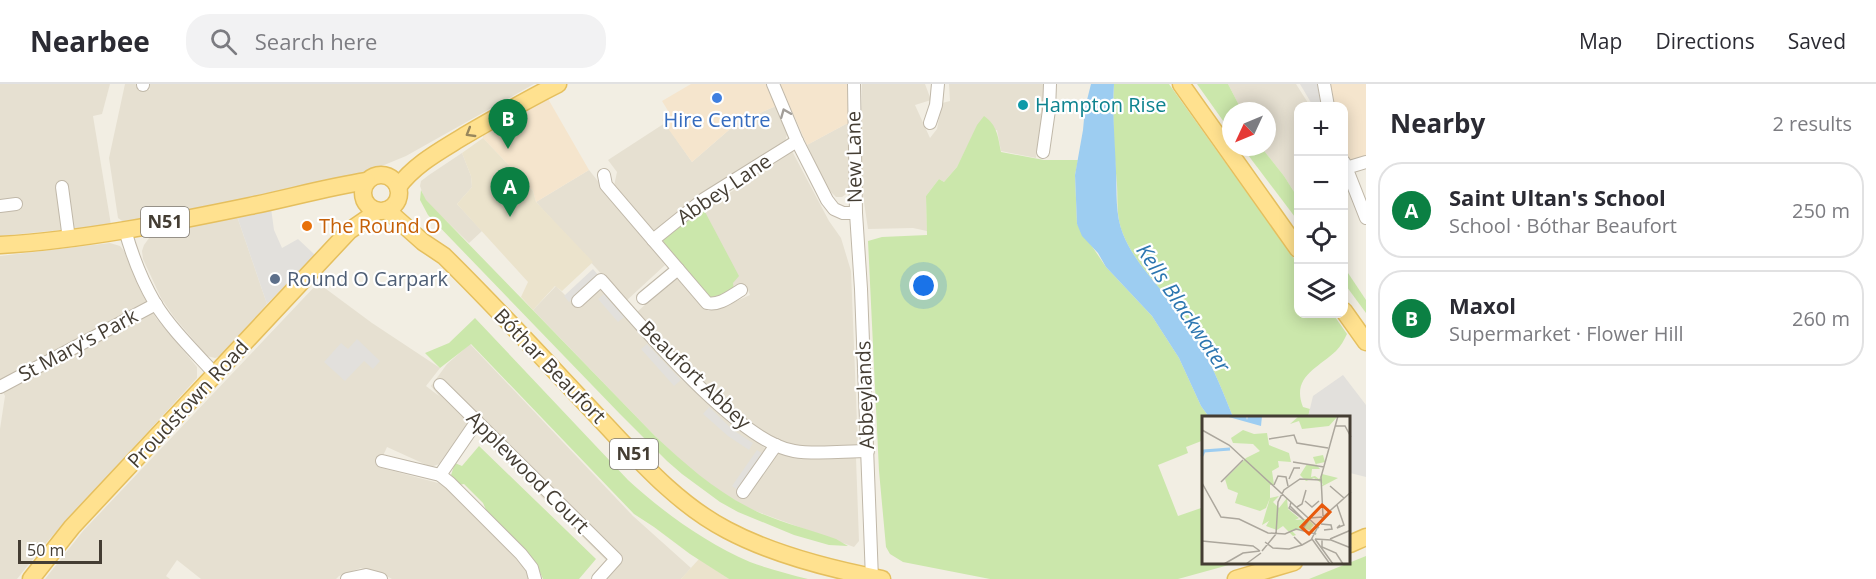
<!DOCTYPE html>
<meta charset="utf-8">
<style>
:root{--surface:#fff;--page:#f2f2f3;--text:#2b2b33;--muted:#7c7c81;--line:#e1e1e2;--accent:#0b8043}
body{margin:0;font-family:"Open Sans",sans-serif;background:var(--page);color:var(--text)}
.controls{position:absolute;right:18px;top:18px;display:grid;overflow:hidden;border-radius:12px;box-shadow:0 3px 15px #0003}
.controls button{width:54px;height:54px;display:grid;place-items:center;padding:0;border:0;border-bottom:2px solid var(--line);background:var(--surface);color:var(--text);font:30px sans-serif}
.compass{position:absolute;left:1222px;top:18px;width:54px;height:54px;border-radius:50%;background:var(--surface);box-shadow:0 3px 15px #0003;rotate:226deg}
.scale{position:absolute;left:18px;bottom:15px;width:84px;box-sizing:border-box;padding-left:6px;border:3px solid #443d33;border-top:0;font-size:16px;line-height:21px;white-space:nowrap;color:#443d33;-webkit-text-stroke:4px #fff;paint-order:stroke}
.you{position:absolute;left:924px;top:202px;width:21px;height:21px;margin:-15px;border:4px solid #fff;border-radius:50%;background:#1a73e8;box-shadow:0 0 0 9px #1a73e833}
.badge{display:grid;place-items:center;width:39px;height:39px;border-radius:50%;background:var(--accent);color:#fff;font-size:20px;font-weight:700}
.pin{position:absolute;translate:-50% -50px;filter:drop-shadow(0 2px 3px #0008)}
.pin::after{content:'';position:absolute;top:32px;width:21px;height:18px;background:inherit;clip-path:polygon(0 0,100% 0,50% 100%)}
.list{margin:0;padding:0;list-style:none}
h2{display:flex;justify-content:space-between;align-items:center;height:78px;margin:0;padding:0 24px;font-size:26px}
h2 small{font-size:20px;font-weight:400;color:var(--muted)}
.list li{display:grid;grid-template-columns:39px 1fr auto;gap:18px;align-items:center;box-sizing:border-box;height:96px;margin:0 12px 12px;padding:0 12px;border:2px solid var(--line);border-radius:24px}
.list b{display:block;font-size:22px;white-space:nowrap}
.list p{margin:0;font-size:20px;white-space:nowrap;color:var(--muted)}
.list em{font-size:20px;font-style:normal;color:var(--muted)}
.icon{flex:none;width:33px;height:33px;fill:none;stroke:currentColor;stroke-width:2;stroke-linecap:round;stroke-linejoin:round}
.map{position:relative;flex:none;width:1366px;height:495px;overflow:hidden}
header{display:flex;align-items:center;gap:36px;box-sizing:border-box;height:84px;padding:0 30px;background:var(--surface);border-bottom:2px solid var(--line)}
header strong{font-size:28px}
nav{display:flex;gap:33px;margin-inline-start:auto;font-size:21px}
.search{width:420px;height:54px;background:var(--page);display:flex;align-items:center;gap:15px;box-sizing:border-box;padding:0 21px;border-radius:24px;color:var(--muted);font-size:22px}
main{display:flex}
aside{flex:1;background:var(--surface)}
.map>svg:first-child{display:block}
</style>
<header>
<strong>Nearbee</strong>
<div class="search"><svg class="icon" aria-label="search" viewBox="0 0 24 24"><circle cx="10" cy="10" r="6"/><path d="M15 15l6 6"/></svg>Search here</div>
<nav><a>Map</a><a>Directions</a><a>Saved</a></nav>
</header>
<main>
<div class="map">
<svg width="1366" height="495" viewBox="0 0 1366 495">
<rect width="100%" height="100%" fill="#f2eee3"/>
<g fill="#e6e0d1">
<polygon points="0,0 110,0 102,30 93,32 111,141 0,152"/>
<polygon points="125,0 135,0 150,6 149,0 534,0 406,72 360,91 125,139 118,134 109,74"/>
<polygon points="862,0 925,0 931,16 915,21 930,54 937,45 942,19 950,17 949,0 1046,0 1046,7 1036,74 1001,67 997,46 973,51 957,83 944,98 939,95 926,112 927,147 913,144 868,145 860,91"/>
<polygon points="1228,0 1296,0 1310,22 1298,22 1298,114 1284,92 1261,63 1267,63 1267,27 1242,27"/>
<polygon points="776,22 787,50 785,59 654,148 614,102 617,88 608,76 665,39 692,78 737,39"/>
<polygon points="846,40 851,40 849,108 842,113 836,113 829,106 807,61"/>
<polygon points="792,67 829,137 841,154 851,187 858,364 793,363 767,351 741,335 686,282 637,228 675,194 680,196 708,227 723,223 750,211 746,201 725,209 670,168 664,160 664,153"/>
<polygon points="462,69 471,92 472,103 457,120 482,147 469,159 425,116 420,102 421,97 429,91"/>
<polygon points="589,86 665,181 626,217 536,118"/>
<polygon points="233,130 238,135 267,220 221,272 215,274 207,272 174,233 161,214 143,175 142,167 144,161 152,150"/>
<polygon points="110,159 120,162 124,167 143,212 156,234 197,283 197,294 45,460 17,495 0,495 0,345 5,312 0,302 0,172"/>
<polygon points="318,199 372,239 440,284 426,302 439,312 431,302 447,280 470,260 633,432 691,484 681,495 603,495 613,483 485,357 469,337 439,380 431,383 387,363 378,383 442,400 528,487 528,495 392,495 381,489 361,484 339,492 336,495 201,495 177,476 166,492 170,495 45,495 83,447"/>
<polygon points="556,202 578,224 601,204 679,293 722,332 766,365 782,370 856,374 859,457 854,463 750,425 724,410 690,385 655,352 533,226"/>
</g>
<g fill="#f5e5cd">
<polygon points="691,0 768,0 776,22 737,39 692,78 662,36 670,30 662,17"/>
<polygon points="780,0 849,0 851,40 846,40 807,61"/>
<polygon points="1330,0 1366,0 1366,74 1354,77 1347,74 1344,63 1344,22 1334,22"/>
<polygon points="547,13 589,86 536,118 533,107 483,54 482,48"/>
</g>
<g fill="#ebe3cc">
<polygon points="483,54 533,107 536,118 593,178 562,207 555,202 533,226 521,213 528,198 457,120 472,103 471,92 462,69"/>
<polygon points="699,475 729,495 681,495"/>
</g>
<g fill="#cbe7ab">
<path d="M 1114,0 L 1169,0 L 1298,180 L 1298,230 L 1333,230 L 1347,250 C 1344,256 1341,262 1336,267 C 1318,284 1291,293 1303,323 L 1310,325 L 1308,333 L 1233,333 C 1220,300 1207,268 1187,239 C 1167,209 1136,183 1123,150 C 1116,133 1118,118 1117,101 C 1114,67 1112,34 1114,0 Z"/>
<polygon points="1197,0 1228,0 1242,27 1231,27 1231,48"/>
<path d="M 984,32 C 997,41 998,52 1001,68 L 1044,76 L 1078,76 L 1075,91 L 1077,140 L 1106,183 L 1152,232 L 1179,274 L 1201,322 L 1209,333 L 1204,333 L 1204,356 L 1186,363 L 1188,369 L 1158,381 L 1178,432 L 1204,423 L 1204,478 L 1236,479 L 1178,495 L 990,495 L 903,478 L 890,470 L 886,463 L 879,387 L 868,157 L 882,153 L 927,151 L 926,112 L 939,95 L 944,98 L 957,83 L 977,41 Z"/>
<polygon points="1242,63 1261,63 1284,92 1298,114 1298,137"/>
<path d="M 421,106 L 426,116 L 655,352 C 684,379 713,405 748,423 C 773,437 809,445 836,455 L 848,462 L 829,461 L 794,451 L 738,428 L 720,418 L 682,390 L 667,377 L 620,330 L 428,131 L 420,116 Z"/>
<polygon points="704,126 739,192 733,199 734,206 714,215 711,214 670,168 663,157 664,153"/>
<polygon points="1344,183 1366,216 1366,229 1344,199"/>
<path d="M 475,234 L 628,396 C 664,429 706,459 750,478 C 769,485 789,490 808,495 L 729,495 L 690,470 L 654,443 L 634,430 L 471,260 L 440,284 L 425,269 L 449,259 Z"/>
<polygon points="479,362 596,475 579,495 543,495 536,479 487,428 483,419 464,400 459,401 451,391 455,379 462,382"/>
<polygon points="1366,472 1366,495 1309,495"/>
</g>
<g fill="#e2e0dc">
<polygon points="1300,0 1319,0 1323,22 1313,22"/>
<polygon points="271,124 274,146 282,164 298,155 315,171 267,220 238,135 233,130"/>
<polygon points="593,185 598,191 569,218 564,212"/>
<polygon points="604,210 624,233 618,238 598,215"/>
<polygon points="357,255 380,277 373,285 364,277 345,297 324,278 341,259 348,265"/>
<polygon points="647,260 681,296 674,302 641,265"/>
<polygon points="1343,291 1366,321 1366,393 1350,389 1350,333 1308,333 1313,312"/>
<polygon points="709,323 733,346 753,359 749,366 728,352 703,330"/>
<polygon points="757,366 763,370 738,406 732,402"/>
</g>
<path fill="#9dcdf1" d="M 1114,0 C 1112,29 1115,57 1116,87 C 1117,108 1115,130 1123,150 C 1136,183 1167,209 1187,239 C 1207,268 1220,300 1233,333 L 1209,333 L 1201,322 L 1179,274 L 1152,232 L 1106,183 L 1098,169 L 1082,152 L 1077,140 L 1075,91 L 1083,46 L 1085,24 L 1091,0 Z"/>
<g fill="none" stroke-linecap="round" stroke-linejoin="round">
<defs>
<g id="minor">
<polyline points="143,0 143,1"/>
<polyline points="773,0 797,57 827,116 834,125 843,129 856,129"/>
<polyline points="854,0 856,129 861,205 872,495"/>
<polyline points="1324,0 1328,22"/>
<polyline points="930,39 936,21 938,0"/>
<polyline points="1043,68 1049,26 1050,0"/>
<polyline points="1344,78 1366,134"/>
<polyline points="1346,84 1366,78"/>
<path d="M 604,91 L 606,101 L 707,219 C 719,222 731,212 741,206"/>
<polyline points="62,103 69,155"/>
<polyline points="0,122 16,120"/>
<path d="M 125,146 C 132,171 142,197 155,219 C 171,245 195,268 215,290"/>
<polyline points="653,156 704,115 797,57"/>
<polyline points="643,214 678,185"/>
<path d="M 578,217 L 601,196 C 640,240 738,358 794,367 C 816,371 845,367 868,367"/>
<polyline points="440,301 616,475 598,495"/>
<polyline points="0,303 156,220"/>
<polyline points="382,377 440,391 450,399 521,470 532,484 535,495"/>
<polyline points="440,391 477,337"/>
<polyline points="743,408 776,361"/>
<polyline points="347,495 366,491 381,495"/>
</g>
<g id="major">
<polyline points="1181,0 1298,165"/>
<circle cx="381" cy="109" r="18"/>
<path d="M 398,103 C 415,80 440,67 464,52 C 495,34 526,16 558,0"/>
<path d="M 387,126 L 423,158 L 444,172 C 498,225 549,281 601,336 C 639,376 677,420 727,446 C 774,471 830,485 882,495"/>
<path d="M 0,161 C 84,156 168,139 250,122 C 289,114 328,103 367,97"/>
<polyline points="1344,227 1366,258"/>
<polyline points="1350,460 1366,453"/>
<polyline points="31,495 72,443 349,147 378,127"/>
<polyline points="1236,495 1294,478"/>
</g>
</defs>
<use href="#minor" stroke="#c0b8a9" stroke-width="14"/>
<use href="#major" stroke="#e5bf5e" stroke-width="19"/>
<use href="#minor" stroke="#fff" stroke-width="12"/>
<use href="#major" stroke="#ffe18f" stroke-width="16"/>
</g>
<defs><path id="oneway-chevron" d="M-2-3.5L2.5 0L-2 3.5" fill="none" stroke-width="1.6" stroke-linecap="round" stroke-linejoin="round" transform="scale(1.5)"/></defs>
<use stroke="#a29e99" href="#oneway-chevron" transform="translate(785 29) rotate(-112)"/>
<use stroke="#98875c" href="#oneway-chevron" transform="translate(470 49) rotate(149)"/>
<circle fill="#3f7fe0" stroke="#fff" stroke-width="2" cx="717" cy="14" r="6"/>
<circle fill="#0f9aa8" stroke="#fff" stroke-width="2" cx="1023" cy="21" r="6"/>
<circle fill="#e8710a" stroke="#fff" stroke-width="2" cx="307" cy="142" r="6"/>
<circle fill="#5c6f8a" stroke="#fff" stroke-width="2" cx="275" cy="195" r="6"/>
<g text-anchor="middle" stroke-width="4.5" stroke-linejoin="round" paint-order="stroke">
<g fill="#fff" stroke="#7c7770" stroke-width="1.5">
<rect x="141" y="123" width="48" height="30" rx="4.5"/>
<rect x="610" y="355" width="48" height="30" rx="4.5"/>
</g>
<g font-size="18" font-weight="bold" fill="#443d33">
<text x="165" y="144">N51</text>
<text x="634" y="376">N51</text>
</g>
<g font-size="20" fill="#0d838f" stroke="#fff" text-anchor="start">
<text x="1035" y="28">Hampton Rise</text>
</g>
<g font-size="20" fill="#366cbe" stroke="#fff">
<text x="717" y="43">Hire Centre</text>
</g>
<g font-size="20" fill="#443d33" stroke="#fff">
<text transform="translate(854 73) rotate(-91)" y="7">New Lane</text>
<text transform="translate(724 105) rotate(-34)" y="7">Abbey Lane</text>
<text transform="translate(78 261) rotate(-28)" y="7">St Mary's Park</text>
<text transform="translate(550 282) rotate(46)" y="7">Bóthar Beaufort</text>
<text transform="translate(695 291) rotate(44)" y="7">Beaufort Abbey</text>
<text transform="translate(865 311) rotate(-92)" y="7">Abbeylands</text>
<text transform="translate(188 320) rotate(-47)" y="7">Proudstown Road</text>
<text transform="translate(528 388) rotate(45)" y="7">Applewood Court</text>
</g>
<g font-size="20" fill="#c56008" stroke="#fff" text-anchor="start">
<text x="319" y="149">The Round O</text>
</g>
<g font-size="20" fill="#4e5e75" stroke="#fff" text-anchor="start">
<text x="287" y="202">Round O Carpark</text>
</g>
<g font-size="21" font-style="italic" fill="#2c76b0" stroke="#fff">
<text transform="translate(1183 224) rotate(56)" y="7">Kells Blackwater</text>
</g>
</g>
<g transform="translate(1202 332)">
<rect width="148" height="148" fill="#f2eee3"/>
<path d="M 97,0 L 136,0 L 127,10 L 100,13 L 97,5 L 88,8 ZM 41,14 L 52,18 L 65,17 L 67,29 L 87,37 L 89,46 L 76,45 L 77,51 L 70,55 L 72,69 L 68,69 L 68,82 L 77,80 L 71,86 L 77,92 L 85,82 L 86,93 L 97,102 L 93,104 L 106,103 L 112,109 L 109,112 L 115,118 L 114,123 L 115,117 L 104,113 L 90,115 L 94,119 L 91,120 L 81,110 L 75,114 L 64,110 L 67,105 L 60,109 L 68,82 L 64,92 L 58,95 L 33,87 L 36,77 L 26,73 L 23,63 L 44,42 L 58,35 L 51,28 L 31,27 L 29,22 ZM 121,39 L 123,46 L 114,48 L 118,53 L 110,53 L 109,61 L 113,60 L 117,63 L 120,58 L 136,62 L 119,71 L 121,68 L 112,62 L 104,65 L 98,59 L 105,48 L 114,49 L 111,41 Z" fill="#cbe7ab"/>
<path d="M 23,0 L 44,0 L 45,4 L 46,0 L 60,0 L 59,10 Z" fill="#9dcdf1"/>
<path fill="none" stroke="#9dcdf1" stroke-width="3" d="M 0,40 L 2,35 L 28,33"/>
<path fill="none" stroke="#aca79d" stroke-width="1.5" d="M 133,10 L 143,10 L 149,21M 0,14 L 27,29 L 117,112M 67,23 L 92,19 L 95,27 L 126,32M 91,46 L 122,51M 87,63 L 92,52 L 98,52M 19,66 L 41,44M 0,67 L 19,101 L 37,103 L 66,117 L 83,118 L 94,113 L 114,118M 72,69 L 76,60 L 84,61 L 86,70M 128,70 L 142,82M 103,85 L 110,91 L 117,85M 135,89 L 142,109 L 135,112 L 138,109M 88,90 L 102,104 L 87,92 L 88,90 L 89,86M 95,91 L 100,88 L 104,74M 121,100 L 119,61 L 136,0M 121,101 L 149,76M 119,108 L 129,109 L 130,113 L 122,114M 100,114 L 108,102 L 120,101M 74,118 L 76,86 L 82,74 L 98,63 L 119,64M 92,121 L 100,129 L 109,124 L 121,101M 110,123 L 128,148M 113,123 L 129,124 L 149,132M 113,123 L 131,148M 120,123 L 120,131 L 134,137 L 141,148M 128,123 L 149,114M 0,125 L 51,130 L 58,135M 63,126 L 71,132 L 87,133 L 100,129M 60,135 L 74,118M 22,148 L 41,137 L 58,135M 44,148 L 59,137"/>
<path fill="#e8590c" fill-opacity="0.15" stroke="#e8590c" stroke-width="3" d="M 120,89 L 128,96 L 107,118 L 99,111 Z"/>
<rect width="148" height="148" fill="none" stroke="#443d33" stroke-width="3"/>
</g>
</svg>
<div class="controls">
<button>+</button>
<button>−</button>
<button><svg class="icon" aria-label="locate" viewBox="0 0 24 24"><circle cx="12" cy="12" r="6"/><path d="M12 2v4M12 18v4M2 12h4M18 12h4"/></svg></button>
<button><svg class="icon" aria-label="layers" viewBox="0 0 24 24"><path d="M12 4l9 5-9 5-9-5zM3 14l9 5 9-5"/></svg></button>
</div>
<svg class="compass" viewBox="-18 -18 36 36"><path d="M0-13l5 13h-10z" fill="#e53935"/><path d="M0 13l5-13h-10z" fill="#7c7c81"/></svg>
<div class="scale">50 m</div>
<div class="you"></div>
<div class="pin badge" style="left:510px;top:133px">A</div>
<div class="pin badge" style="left:508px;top:65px">B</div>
</div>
<aside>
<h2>Nearby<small>2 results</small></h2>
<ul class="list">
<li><span class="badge">A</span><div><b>Saint Ultan's School</b><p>School · Bóthar Beaufort</p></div><em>250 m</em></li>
<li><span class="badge">B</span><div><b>Maxol</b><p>Supermarket · Flower Hill</p></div><em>260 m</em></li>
</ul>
</aside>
</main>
